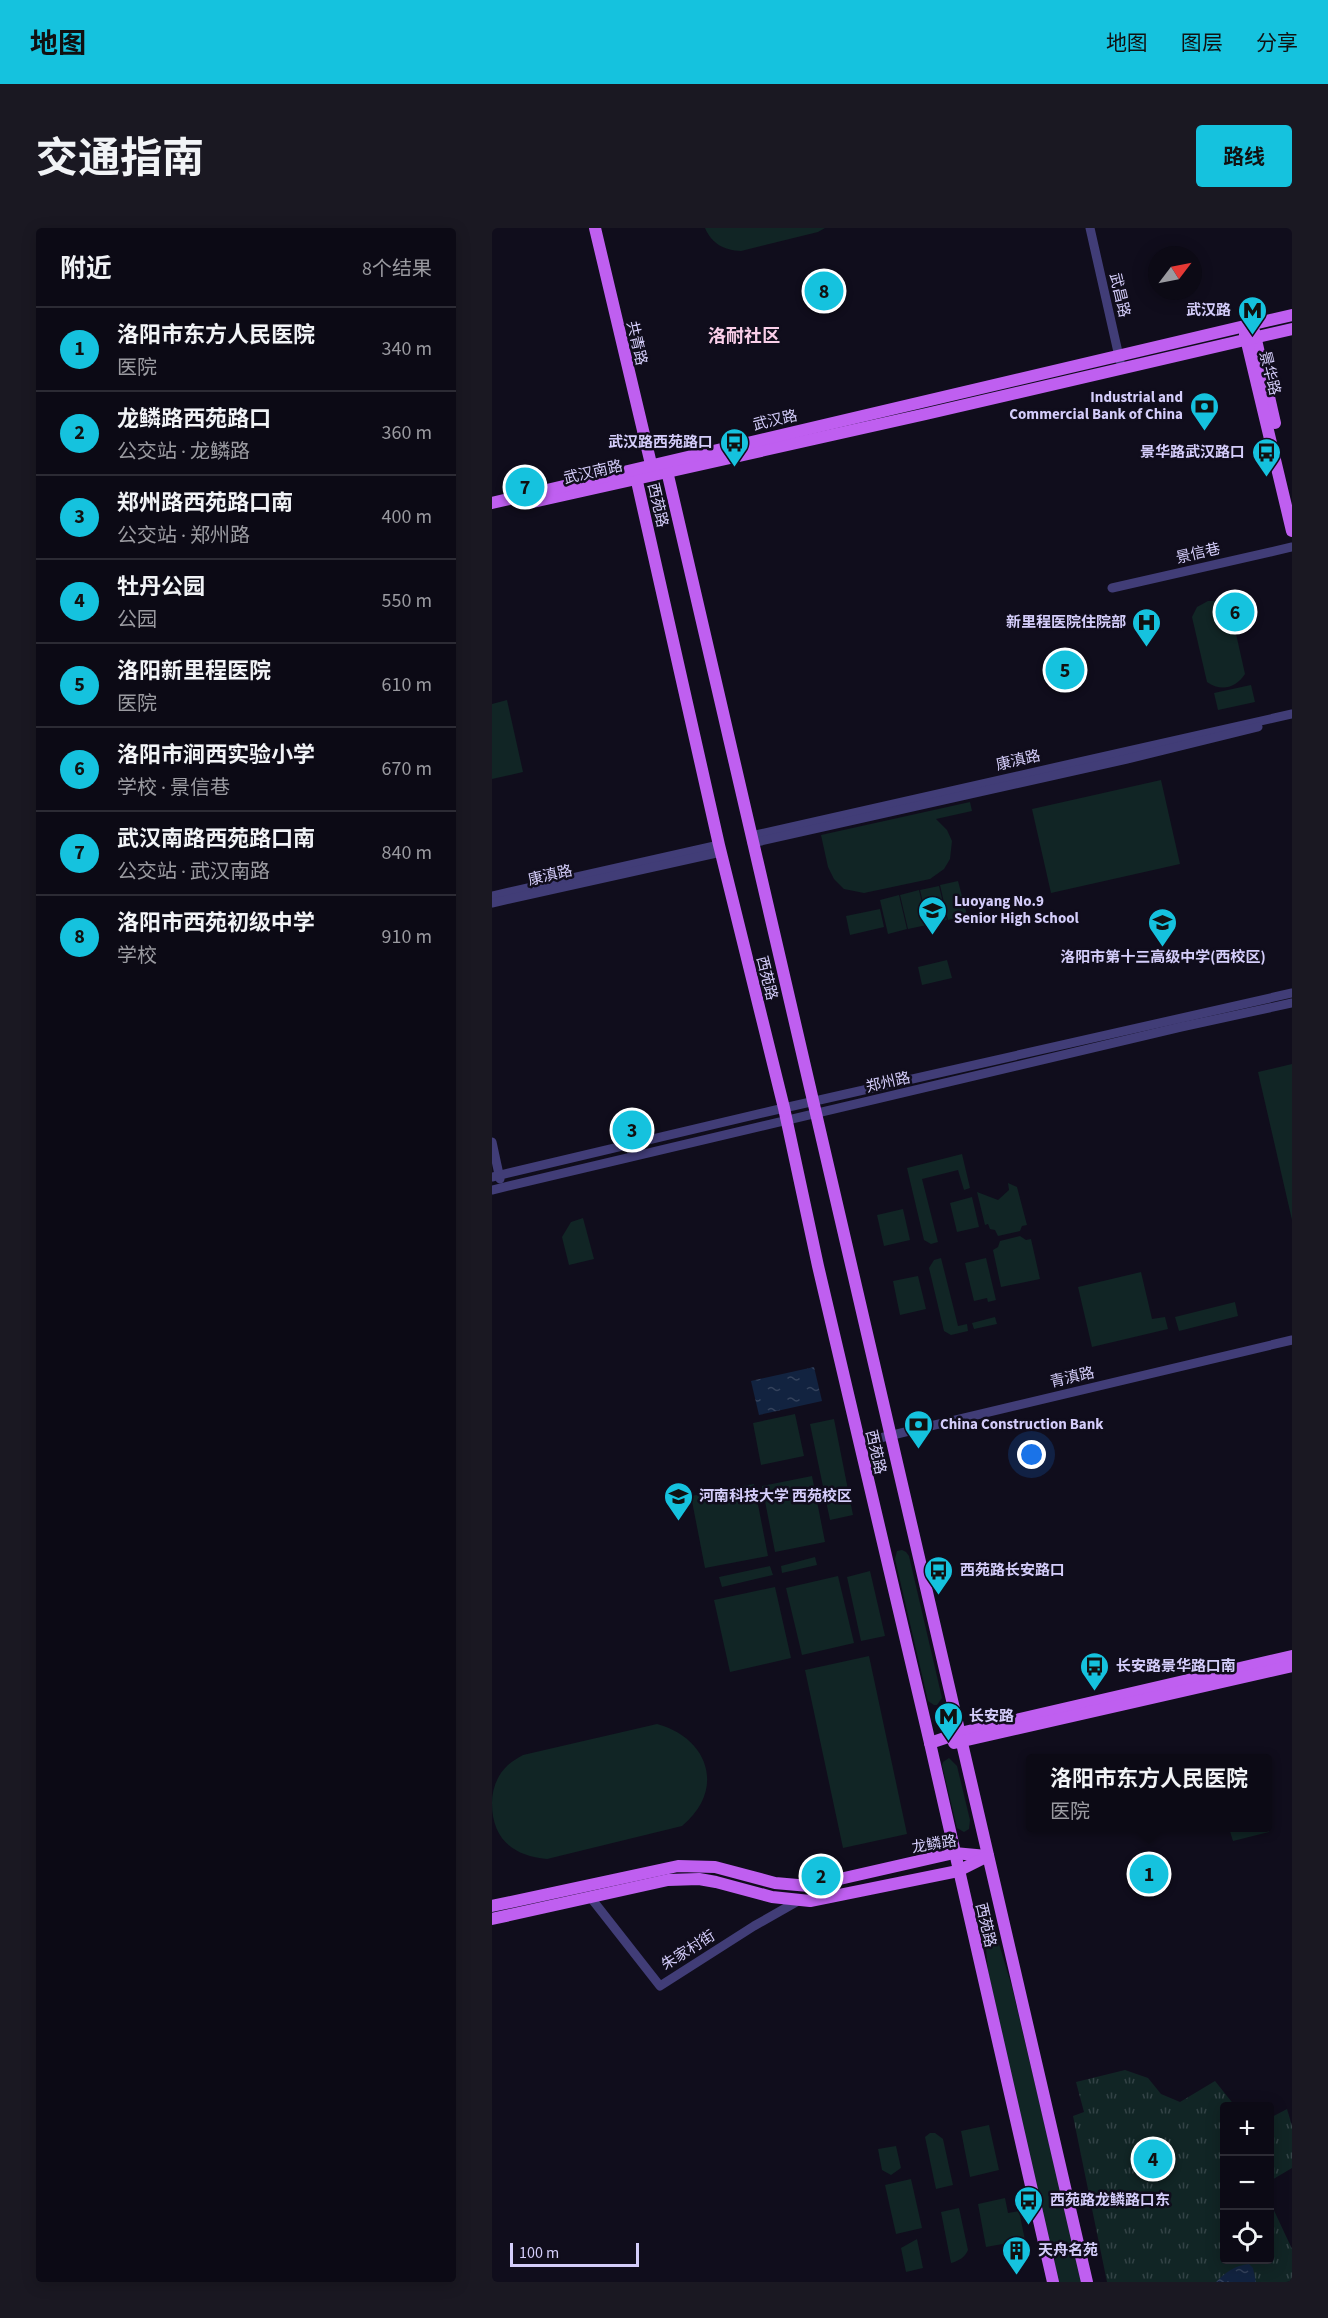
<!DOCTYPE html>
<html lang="zh">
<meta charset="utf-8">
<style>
:root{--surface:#0c0a15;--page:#1a1822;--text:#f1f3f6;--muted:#9a9aa0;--line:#2c2b34;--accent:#15c2de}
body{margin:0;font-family:"Source Sans 3","Noto Sans SC",sans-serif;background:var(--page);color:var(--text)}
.controls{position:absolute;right:18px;bottom:18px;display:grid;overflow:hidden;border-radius:6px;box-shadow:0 3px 15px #0003}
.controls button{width:54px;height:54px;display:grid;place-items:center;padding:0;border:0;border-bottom:2px solid var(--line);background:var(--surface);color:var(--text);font:30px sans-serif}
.compass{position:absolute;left:656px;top:18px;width:54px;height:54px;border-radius:50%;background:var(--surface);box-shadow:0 3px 15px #0003;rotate:58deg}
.scale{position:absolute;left:18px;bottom:15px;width:129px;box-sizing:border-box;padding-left:6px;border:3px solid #d4cdfa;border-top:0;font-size:16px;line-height:21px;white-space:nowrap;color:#d4cdfa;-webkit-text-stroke:4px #100d1c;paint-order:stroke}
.you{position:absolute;left:540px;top:1227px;width:21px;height:21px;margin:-15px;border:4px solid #fff;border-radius:50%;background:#1a73e8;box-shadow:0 0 0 9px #1a73e833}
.badge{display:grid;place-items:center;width:39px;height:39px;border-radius:50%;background:var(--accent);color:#111;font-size:20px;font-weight:700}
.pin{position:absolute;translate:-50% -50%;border:3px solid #fff;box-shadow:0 2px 6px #0006}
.popup{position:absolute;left:534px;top:1526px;width:246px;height:78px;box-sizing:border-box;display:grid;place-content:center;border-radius:6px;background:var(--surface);filter:drop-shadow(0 2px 4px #0005);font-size:20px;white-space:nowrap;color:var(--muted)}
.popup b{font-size:22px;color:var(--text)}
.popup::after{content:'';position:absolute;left:50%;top:100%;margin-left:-12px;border:12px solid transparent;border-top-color:var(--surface)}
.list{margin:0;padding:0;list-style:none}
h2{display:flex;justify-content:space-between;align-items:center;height:78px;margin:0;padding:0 24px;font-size:26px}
h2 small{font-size:20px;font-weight:400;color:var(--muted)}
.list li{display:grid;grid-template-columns:39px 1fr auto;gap:18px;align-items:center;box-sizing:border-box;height:84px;padding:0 24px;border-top:2px solid var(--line)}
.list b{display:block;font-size:22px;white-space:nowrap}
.list p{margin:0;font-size:20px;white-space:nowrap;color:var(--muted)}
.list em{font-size:20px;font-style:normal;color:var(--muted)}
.icon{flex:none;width:33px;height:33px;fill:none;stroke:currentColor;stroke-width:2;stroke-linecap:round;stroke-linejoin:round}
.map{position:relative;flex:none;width:800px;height:2054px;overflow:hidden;border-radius:6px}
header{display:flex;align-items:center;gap:36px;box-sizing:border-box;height:84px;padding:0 30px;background:var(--accent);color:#111}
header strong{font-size:28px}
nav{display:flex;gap:33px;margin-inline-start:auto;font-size:21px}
.intro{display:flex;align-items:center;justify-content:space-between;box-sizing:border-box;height:144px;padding:0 36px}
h1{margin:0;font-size:42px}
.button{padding:15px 27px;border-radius:6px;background:var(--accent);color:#111;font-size:21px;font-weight:700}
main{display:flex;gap:36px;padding:0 36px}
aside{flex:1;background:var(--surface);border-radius:6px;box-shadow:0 3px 15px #0003}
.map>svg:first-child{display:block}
</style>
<header>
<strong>地图</strong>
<nav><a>地图</a><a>图层</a><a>分享</a></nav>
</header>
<div class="intro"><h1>交通指南</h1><a class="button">路线</a></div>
<main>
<aside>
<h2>附近<small>8个结果</small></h2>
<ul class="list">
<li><span class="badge">1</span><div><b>洛阳市东方人民医院</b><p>医院</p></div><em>340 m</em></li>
<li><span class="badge">2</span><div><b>龙鳞路西苑路口</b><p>公交站 · 龙鳞路</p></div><em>360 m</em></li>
<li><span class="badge">3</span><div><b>郑州路西苑路口南</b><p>公交站 · 郑州路</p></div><em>400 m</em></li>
<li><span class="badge">4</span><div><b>牡丹公园</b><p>公园</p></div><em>550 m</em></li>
<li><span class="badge">5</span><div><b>洛阳新里程医院</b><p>医院</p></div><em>610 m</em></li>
<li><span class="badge">6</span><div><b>洛阳市涧西实验小学</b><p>学校 · 景信巷</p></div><em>670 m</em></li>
<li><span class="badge">7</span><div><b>武汉南路西苑路口南</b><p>公交站 · 武汉南路</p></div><em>840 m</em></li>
<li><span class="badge">8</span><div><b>洛阳市西苑初级中学</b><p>学校</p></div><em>910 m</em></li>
</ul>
</aside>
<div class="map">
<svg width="800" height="2054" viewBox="0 0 800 2054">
<defs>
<pattern id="park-tufts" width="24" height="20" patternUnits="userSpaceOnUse" patternTransform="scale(1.5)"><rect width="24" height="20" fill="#112525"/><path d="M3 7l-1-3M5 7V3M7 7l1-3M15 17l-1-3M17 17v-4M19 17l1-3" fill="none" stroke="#334346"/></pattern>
<pattern id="water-ripples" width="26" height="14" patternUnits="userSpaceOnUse" patternTransform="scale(1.5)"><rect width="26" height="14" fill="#122340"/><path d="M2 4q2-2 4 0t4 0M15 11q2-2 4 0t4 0" fill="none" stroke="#34425c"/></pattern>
</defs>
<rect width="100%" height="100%" fill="#100d1c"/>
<g fill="#112525">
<path d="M 213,0 L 333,0 L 326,4 L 249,23 C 232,22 220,16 213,0 Z"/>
<path d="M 716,373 L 727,373 L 738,379 L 753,446 C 744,460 729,464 715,454 L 700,389 L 705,379 Z"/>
<polygon points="759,457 763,474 726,482 722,465"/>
<polygon points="15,472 31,544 0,551 0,476"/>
<polygon points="669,552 688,636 559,665 540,581"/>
<polygon points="478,574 480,583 444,591 455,602 460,613 458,631 452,641 438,651 372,665 352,661 342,651 336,639 329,607"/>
<polygon points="466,653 475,687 456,692 448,657"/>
<polygon points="447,658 455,692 436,696 428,662"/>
<polygon points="427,662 435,697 416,701 408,667"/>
<polygon points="407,667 415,701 396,706 388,672"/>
<polygon points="388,681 392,699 358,707 354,688"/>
<polygon points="455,732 460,750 430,757 426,739"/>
<polygon points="800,836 800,992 766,844"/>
<polygon points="470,926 478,960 472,962 466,942 430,951 446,1014 439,1016 432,1012 415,940"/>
<polygon points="516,955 525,959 535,997 530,998 528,1003 506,1008 503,1002 498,1001 496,996 493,997 485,964 506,972 517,962"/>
<polygon points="480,969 487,999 465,1004 458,975"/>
<polygon points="411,981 418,1012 392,1018 385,987"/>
<polygon points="91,990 102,1031 77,1037 70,1009 79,994"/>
<polygon points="528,1008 534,1012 539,1011 548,1051 509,1059 501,1022 506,1019 508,1013"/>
<polygon points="449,1030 466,1098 475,1096 476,1103 459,1107 452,1103 437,1040 442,1032"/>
<polygon points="494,1030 504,1072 496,1074 495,1070 482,1073 473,1035"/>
<polygon points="649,1044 660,1091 673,1089 676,1101 600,1119 586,1059"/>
<polygon points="426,1048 434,1081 408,1087 401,1053"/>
<polygon points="743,1074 746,1088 687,1103 683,1089"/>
<polygon points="503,1089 505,1096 482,1101 480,1095"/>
<polygon points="303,1186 312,1228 269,1237 261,1195"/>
<polygon points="342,1191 361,1287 338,1292 318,1196"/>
<polygon points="320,1248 333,1314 283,1324 270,1258"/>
<polygon points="262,1256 276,1328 213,1340 199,1268"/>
<polygon points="410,1322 414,1324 417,1328 450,1470 445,1477 442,1477 436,1473 403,1331 405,1323"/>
<polygon points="323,1329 325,1337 290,1345 289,1338"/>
<polygon points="278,1338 281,1347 230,1359 227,1349"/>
<polygon points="378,1343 393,1408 369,1413 355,1349"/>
<polygon points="346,1348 362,1415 310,1427 294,1360"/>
<polygon points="283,1359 299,1430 238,1444 222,1372"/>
<polygon points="377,1428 415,1606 351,1620 313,1442"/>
<path d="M 165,1496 C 217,1510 234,1562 190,1598 L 55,1631 C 21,1628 0,1611 0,1575 C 0,1561 5,1547 16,1537 C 20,1533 26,1530 31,1527 Z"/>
<polygon points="457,1530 465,1538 478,1592 477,1601 472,1604 465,1600 450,1537 451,1534"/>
<polygon points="776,1598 777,1604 741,1613 737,1600"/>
<polygon points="490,1675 497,1677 499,1681 507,1716 520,1759 590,2054 565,2054 496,1743 494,1720 485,1682"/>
<polygon points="497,1897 507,1942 478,1949 469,1903"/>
<polygon points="438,1905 443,1905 451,1911 461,1957 444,1961 433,1909"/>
<polygon points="404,1918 409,1940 399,1947 390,1942 386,1921"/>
<polygon points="419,1951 430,2000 404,2006 393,1957"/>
<polygon points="513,1970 516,1985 527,1983 533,2012 494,2019 486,1976"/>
<path d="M 467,1980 L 476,2022 C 473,2029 467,2033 459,2035 L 449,1984 Z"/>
<polygon points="425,2011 431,2040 414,2044 409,2020"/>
</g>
<g fill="url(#park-tufts)">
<polygon points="633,1842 656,1850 669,1866 688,1874 723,1853 743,1878 732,1878 732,2032 778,2032 778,1974 800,2021 800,2054 615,2054 581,1888 592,1884 584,1854"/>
<polygon points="795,1881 800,1898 800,1940 778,1953 778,1890"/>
</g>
<g fill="url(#water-ripples)">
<polygon points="322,1139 330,1173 267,1187 259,1153"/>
<path d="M 757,2036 L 761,2040 L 764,2054 L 724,2054 C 733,2045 743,2037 757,2036 Z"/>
</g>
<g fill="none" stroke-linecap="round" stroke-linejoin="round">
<g stroke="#413d77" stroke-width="9">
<polyline points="598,0 628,133"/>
<polyline points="620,360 800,319"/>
<polyline points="259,608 800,486"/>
<polyline points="260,615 635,531 766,499"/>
<polyline points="0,668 227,617"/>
<polyline points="0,675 229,624"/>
<polyline points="0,914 8,951"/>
<polyline points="0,949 292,880 800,765"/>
<polyline points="0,962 689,799 800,775"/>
<polyline points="367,1215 800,1112"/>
<polyline points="99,1670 168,1758 262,1698 306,1673"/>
</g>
<g stroke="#bf5ff0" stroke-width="12">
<polyline points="103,0 159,236"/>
<polyline points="762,103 783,195"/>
<polyline points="753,106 800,303"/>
<polyline points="175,243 595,2054"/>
<polyline points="144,249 227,617 292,880 326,1038 438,1515 561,2054"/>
<polyline points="41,274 434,186 800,101"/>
<polyline points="0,275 800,87"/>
<polyline points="438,1515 468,1505 800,1428"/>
<polyline points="462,1515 800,1438"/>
<polyline points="0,1678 186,1638 223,1639 283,1655 317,1658 462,1625 495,1628"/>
<polyline points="0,1691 176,1652 207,1651 224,1654 280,1669 318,1673 466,1643 496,1628"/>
</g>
</g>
<defs>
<symbol id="metro-pin" viewBox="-11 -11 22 30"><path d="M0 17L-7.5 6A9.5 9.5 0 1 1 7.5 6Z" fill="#15c2de" stroke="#100d1c"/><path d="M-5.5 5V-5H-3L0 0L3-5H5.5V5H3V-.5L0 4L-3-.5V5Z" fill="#111"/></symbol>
<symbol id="bank-pin" viewBox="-11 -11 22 30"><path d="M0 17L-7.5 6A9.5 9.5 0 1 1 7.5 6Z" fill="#15c2de" stroke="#100d1c"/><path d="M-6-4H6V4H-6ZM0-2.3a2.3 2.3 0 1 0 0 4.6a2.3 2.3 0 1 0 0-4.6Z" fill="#111"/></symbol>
<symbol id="bus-pin" viewBox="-11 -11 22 30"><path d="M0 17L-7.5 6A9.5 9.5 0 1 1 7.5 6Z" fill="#15c2de" stroke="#100d1c"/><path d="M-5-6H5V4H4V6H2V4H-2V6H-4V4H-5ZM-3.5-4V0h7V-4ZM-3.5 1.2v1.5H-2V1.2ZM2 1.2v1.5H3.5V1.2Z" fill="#111"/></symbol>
<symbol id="hospital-pin" viewBox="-11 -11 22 30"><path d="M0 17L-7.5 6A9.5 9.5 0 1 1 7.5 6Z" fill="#15c2de" stroke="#100d1c"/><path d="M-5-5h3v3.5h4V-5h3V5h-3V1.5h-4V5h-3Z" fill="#111"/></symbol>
<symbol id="school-pin" viewBox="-11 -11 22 30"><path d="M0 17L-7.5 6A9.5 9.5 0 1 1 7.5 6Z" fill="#15c2de" stroke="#100d1c"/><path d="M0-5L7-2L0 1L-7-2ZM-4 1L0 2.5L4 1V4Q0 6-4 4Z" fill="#111"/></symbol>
<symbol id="university-pin" viewBox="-11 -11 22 30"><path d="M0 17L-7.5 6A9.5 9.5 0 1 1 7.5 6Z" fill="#15c2de" stroke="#100d1c"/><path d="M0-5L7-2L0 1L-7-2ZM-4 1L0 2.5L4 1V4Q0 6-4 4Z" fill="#111"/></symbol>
<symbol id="building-pin" viewBox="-11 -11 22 30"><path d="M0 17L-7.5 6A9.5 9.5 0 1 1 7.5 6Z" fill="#15c2de" stroke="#100d1c"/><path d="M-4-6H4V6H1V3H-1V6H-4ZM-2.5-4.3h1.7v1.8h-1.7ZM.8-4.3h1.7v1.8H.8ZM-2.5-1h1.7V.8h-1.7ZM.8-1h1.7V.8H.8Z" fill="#111"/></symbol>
</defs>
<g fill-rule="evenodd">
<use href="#metro-pin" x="744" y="66" width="33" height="45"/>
<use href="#bank-pin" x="696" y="162" width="33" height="45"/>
<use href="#bus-pin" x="226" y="198" width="33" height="45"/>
<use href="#bus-pin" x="758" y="208" width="33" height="45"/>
<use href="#hospital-pin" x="638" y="378" width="33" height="45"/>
<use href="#school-pin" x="424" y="666" width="33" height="45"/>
<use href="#school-pin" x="654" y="678" width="33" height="45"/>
<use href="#bank-pin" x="410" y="1180" width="33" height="45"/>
<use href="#university-pin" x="170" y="1252" width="33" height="45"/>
<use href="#bus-pin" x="430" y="1326" width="33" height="45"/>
<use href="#bus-pin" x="586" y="1422" width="33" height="45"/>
<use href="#metro-pin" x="440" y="1472" width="33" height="45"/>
<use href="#bus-pin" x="520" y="1956" width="33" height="45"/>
<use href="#building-pin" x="508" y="2006" width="33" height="45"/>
</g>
<g text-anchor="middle" stroke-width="5" stroke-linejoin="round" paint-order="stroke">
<g font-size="15" fill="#d4cdfa" stroke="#100d1c">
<text transform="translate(628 67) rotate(77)" y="5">武昌路</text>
<text transform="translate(145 115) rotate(77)" y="5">共青路</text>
<text transform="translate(778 145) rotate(76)" y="5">景华路</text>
<text transform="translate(283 192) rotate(-13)" y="5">武汉路</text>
<text transform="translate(101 244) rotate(-13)" y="5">武汉南路</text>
<text transform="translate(166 277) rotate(77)" y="5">西苑路</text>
<text transform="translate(706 325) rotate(-13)" y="5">景信巷</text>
<text transform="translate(526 532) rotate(-13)" y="5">康滇路</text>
<text transform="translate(58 647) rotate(-13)" y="5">康滇路</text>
<text transform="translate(275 750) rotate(76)" y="5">西苑路</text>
<text transform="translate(396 854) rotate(-13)" y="5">郑州路</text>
<text transform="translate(580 1149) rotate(-13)" y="5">青滇路</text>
<text transform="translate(384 1224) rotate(77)" y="5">西苑路</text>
<text transform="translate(442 1616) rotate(-9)" y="5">龙鳞路</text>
<text transform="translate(494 1697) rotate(77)" y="5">西苑路</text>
<text transform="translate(196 1722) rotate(-32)" y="5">朱家村街</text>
</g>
<g font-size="15" font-weight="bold" fill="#d4cdfa" stroke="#100d1c" text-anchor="start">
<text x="739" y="87" text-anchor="end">武汉路</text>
<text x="691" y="174" text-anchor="end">Industrial and<tspan x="691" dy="17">Commercial Bank of China</tspan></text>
<text x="221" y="219" text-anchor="end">武汉路西苑路口</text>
<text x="753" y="229" text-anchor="end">景华路武汉路口</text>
<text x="634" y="399" text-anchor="end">新里程医院住院部</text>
<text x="462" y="678">Luoyang No.9<tspan x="462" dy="17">Senior High School</tspan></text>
<text x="671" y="734" text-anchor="middle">洛阳市第十三高级中学(西校区)</text>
<text x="448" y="1201">China Construction Bank</text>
<text x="207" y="1273">河南科技大学 西苑校区</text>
<text x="468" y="1347">西苑路长安路口</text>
<text x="624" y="1443">长安路景华路口南</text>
<text x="477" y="1493">长安路</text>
<text x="558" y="1977">西苑路龙鳞路口东</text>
<text x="546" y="2027">天舟名苑</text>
</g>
<g font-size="18" font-weight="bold" fill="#facfe9" stroke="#100d1c">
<text x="252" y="114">洛耐社区</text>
</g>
</g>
</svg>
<div class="controls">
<button>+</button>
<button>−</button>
<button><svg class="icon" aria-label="locate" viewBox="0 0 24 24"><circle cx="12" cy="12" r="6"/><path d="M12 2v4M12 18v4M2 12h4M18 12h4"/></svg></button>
</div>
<svg class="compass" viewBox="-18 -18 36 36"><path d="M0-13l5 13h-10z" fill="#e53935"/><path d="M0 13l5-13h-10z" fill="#9a9aa0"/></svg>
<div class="scale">100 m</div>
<div class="you"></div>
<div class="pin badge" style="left:657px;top:1646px">1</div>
<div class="popup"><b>洛阳市东方人民医院</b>医院</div>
<div class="pin badge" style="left:329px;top:1648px">2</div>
<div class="pin badge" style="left:140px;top:902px">3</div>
<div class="pin badge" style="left:661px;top:1931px">4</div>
<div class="pin badge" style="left:573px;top:442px">5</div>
<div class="pin badge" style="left:743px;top:384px">6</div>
<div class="pin badge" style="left:33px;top:259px">7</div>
<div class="pin badge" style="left:332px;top:63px">8</div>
</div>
</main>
